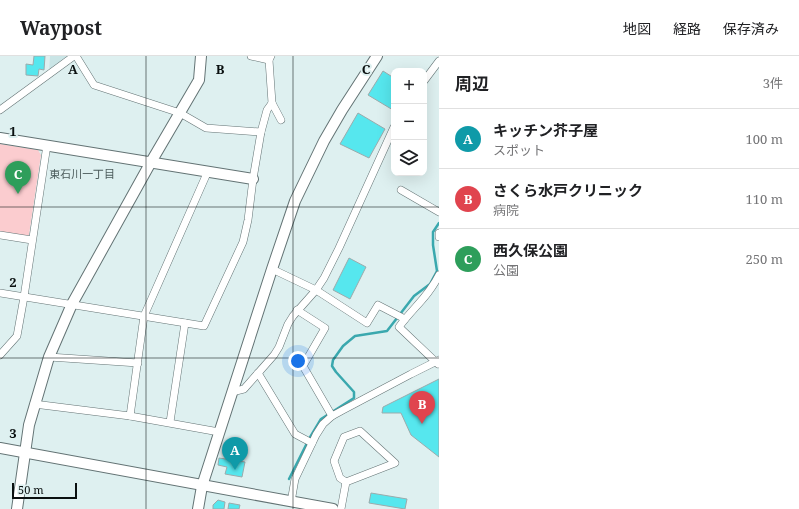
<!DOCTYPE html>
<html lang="ja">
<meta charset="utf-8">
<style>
:root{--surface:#fff;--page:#f2f2f2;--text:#202124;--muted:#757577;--line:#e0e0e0;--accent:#b42245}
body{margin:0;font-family:"Noto Serif","Noto Sans JP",serif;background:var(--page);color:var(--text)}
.controls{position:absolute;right:12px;top:12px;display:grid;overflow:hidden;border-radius:8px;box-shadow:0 4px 16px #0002}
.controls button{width:36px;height:36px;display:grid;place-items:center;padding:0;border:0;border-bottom:1px solid var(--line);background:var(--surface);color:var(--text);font:20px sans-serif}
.scale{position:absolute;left:12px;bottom:10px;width:65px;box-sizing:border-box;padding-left:4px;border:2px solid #0a1010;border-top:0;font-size:11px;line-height:14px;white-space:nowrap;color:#0a1010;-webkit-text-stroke:3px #def0f0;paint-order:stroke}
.you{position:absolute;left:298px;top:305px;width:14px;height:14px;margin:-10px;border:3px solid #fff;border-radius:50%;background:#1a73e8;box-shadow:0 0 0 6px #1a73e833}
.badge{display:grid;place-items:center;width:26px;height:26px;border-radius:50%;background:var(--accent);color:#fff;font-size:13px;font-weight:700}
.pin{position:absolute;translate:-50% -33px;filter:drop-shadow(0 1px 2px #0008)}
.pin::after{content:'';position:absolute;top:21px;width:14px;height:12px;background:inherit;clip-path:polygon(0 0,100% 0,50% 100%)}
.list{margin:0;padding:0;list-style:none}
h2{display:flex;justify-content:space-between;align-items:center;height:52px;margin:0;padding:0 16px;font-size:17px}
h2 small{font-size:13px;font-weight:400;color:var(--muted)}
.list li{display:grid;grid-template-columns:26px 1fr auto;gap:12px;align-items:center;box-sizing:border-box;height:60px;padding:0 16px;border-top:1px solid var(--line)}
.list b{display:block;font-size:15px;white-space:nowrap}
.list p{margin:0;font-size:13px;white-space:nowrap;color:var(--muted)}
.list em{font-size:13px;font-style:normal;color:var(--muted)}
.icon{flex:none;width:22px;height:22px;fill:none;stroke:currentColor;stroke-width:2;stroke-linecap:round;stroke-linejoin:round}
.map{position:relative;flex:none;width:439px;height:453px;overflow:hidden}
header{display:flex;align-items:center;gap:24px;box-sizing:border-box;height:56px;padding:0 20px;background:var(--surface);border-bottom:1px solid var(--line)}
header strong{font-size:19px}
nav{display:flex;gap:22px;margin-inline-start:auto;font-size:14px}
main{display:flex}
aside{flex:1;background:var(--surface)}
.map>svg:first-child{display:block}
</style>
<header>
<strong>Waypost</strong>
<nav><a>地図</a><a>経路</a><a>保存済み</a></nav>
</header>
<main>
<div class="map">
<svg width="439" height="453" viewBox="0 0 439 453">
<rect width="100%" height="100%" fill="#def0f0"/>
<polygon fill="#cae5e6" points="50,0 73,0 49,16"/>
<polygon fill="#fbcccf" points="0,88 38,94 41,99 29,179 26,182 0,177"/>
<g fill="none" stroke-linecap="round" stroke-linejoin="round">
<polyline stroke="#3aa8ae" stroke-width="2.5" points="289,423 309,383 321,363 354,342 354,336 336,316 332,310 333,304 343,290 355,280 387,275 414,240 430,228 437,215 433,189 433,176 439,167"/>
</g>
<g fill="#56e7ee" stroke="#9babac">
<polygon points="34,0 45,0 44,14 39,13 38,20 26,19 26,8 33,9"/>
<polygon points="383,15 394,22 393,54 368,39"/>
<polygon points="358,57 385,73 369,102 340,88"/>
<polygon points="349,202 366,211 350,243 333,234"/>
<polygon points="439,323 439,401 411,379 401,357 382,357 383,351"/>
<polygon points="219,402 245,406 242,421 225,418 227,411 218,409"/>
<polygon points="371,437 407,443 405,453 369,447"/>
<polygon points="218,444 225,446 224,453 213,453 213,449"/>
<polygon points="229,447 240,449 239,453 228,453"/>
</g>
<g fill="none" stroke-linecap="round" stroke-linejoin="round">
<defs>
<g id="street">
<polyline points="76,0 94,29 180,57 206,72 261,76"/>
<polyline points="251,0 269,4"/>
<polyline points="271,0 269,4 272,47 281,64"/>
<polyline points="424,25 439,5"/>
<polyline points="0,54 74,0"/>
<polyline points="401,134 439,156"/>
<polyline points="439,177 439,181"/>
<polyline points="0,179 32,184"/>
<polyline points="272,213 316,234 367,267 378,249 405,263"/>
<polyline points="0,237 204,270 243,186 248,164 253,123 261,76 267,54 272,47"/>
<polyline points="297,254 325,272 303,310 332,360"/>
<polyline points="0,299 17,280 24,241 47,89"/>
<polyline points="49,301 138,307"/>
<path d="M 438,308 L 399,271 C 412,253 429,240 439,219"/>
<polyline points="258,317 295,378 312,387"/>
<polyline points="232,336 244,333 274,299 279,291 288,268 293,260 316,234 324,222 339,192 394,71"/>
<polyline points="34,348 130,360 219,376"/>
<polyline points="130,360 144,260 208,115"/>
<polyline points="170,366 185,267"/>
<polygon points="360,375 395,407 346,426 340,422 334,405 344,381"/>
<polyline points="291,446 295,423 316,379 323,368 332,360 343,354 411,318 439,304"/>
<polyline points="341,453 346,426"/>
</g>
<g id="secondary">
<polyline points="0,82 253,123"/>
<polyline points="0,392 333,453"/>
<polyline points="17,453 29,369 49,301 72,248 151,106 199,24 201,0"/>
<polyline points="198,453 202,430 272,213 295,145 324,85 342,54 377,0"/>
</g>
</defs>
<use href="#street" stroke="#637374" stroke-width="8"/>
<use href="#secondary" stroke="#637374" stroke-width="12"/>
<use href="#street" stroke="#fff" stroke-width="7"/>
<use href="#secondary" stroke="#fff" stroke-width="10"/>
</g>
<path fill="none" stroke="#0a1010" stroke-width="1" stroke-opacity="0.55" d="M 146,0 L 146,453M 293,0 L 293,453M 0,151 L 439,151M 0,302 L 439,302"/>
<g text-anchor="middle" stroke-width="4" stroke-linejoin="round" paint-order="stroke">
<g font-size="11" fill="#4b5b5b" stroke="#def0f0">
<text x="82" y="122">東石川一丁目</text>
</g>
</g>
<g font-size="13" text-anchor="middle" font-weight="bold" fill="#0a1010" stroke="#def0f0" stroke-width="4" stroke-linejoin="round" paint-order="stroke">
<text x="73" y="18">A</text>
<text x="220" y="18">B</text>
<text x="366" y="18">C</text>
<text x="13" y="80">1</text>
<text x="13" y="231">2</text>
<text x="13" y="382">3</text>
</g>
</svg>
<div class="controls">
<button>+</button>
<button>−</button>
<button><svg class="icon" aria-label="layers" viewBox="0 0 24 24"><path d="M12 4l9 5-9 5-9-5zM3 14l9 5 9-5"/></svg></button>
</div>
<div class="scale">50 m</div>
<div class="you"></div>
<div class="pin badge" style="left:235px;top:414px;background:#0f9aa8">A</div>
<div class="pin badge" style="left:422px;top:368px;background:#e0444e">B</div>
<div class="pin badge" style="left:18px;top:138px;background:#2e9e5b">C</div>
</div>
<aside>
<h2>周辺<small>3件</small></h2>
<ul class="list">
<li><span class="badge" style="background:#0f9aa8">A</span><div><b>キッチン芥子屋</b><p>スポット</p></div><em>100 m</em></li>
<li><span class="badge" style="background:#e0444e">B</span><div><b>さくら水戸クリニック</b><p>病院</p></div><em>110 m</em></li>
<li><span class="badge" style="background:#2e9e5b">C</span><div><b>西久保公園</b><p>公園</p></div><em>250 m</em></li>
</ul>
</aside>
</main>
